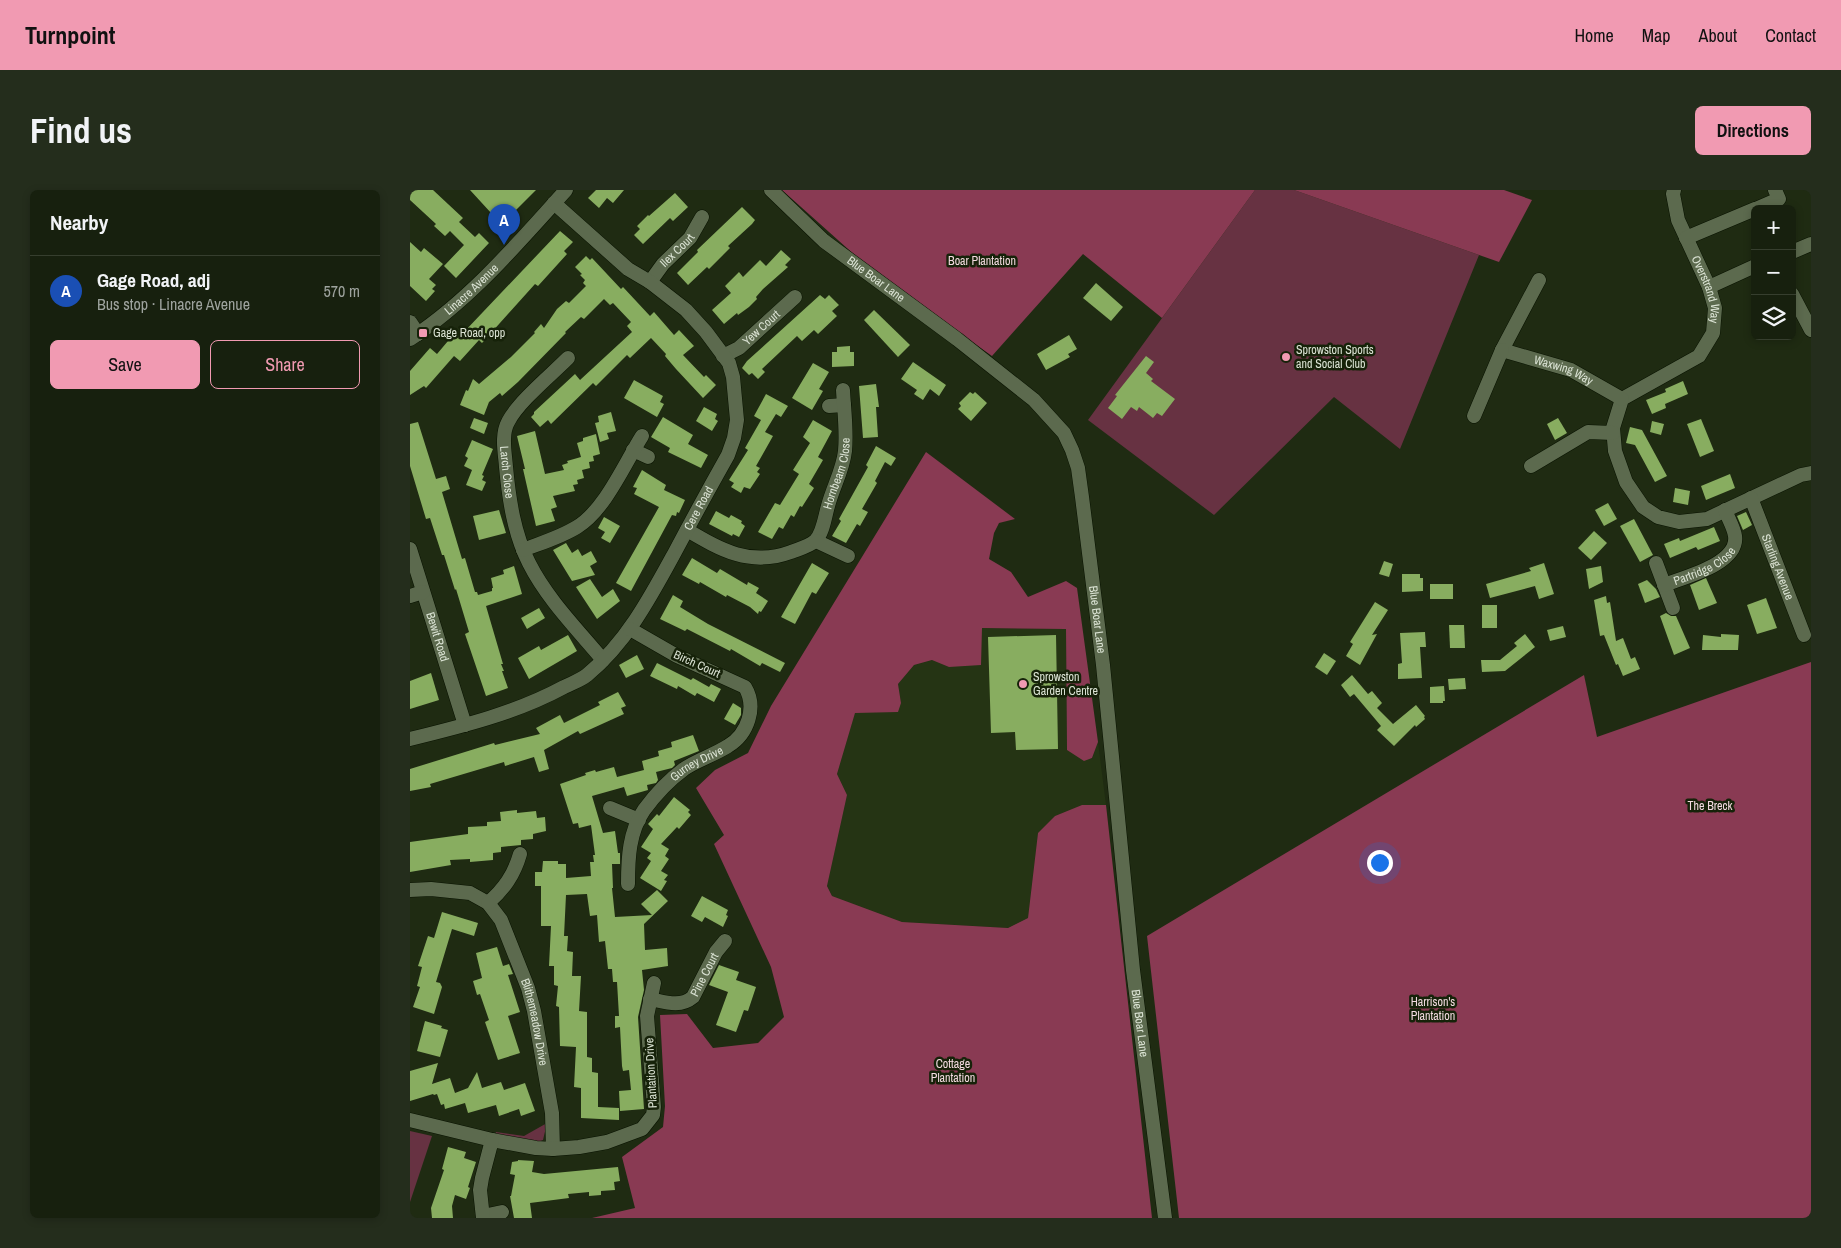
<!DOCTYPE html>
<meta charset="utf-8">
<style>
:root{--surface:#17200e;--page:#242d1c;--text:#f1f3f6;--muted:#9ea39e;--line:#363e2e;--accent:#f19ab2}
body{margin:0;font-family:"Archivo Narrow",sans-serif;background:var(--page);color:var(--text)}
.controls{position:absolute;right:15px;top:15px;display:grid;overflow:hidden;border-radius:8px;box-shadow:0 2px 8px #0003}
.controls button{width:45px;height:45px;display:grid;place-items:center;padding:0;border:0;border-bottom:1px solid var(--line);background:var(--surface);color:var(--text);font:25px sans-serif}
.you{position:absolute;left:969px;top:672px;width:18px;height:18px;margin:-12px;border:4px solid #fff;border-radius:50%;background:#1a73e8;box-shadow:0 0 0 8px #1a73e833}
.badge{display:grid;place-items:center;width:32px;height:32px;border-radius:50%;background:var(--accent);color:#fff;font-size:16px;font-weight:700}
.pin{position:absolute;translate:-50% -41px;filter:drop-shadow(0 1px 2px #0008)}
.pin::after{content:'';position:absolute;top:26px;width:18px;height:15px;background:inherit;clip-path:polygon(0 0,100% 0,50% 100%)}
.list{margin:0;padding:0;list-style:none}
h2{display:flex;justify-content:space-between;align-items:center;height:65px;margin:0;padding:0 20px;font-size:21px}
h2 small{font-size:16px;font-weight:400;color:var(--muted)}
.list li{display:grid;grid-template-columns:32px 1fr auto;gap:15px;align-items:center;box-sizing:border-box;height:70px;padding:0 20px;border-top:1px solid var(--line)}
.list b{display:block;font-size:19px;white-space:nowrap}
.list p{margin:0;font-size:16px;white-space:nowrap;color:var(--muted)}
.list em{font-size:16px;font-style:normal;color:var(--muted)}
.actions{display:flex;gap:10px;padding:15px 20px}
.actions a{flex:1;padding:11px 0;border:1px solid var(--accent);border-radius:8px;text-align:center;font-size:18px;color:var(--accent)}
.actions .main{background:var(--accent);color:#111}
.icon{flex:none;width:28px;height:28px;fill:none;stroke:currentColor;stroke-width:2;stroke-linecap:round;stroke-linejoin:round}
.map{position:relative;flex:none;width:1401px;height:1028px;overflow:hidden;border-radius:8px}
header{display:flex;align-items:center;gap:30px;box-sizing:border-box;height:70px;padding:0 25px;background:var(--accent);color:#111}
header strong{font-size:24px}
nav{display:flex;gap:28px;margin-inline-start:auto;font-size:18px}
.intro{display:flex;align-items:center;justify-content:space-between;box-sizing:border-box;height:120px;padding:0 30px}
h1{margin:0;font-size:35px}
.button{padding:12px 22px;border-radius:8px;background:var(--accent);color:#111;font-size:18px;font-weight:700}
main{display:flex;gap:30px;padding:0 30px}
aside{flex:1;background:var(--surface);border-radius:8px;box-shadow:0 2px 8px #0003}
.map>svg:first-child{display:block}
</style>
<header>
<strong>Turnpoint</strong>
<nav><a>Home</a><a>Map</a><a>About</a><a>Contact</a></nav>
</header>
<div class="intro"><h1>Find us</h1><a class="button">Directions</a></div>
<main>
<aside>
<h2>Nearby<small></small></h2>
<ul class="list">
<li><span class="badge" style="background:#1a4fb4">A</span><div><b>Gage Road, adj</b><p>Bus stop · Linacre Avenue</p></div><em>570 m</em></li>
</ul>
<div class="actions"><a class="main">Save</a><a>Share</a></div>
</aside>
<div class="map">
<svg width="1401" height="1028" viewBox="0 0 1401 1028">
<rect width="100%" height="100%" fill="#1f2b12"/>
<polygon fill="#253414" points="572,438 656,439 657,560 682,569 688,552 696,615 672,615 645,626 628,643 618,728 598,738 492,732 422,706 417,695 437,605 427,584 445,522 491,513 488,494 504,475 523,470 539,477"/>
<g fill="#673242">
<polygon points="845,0 884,0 1069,65 990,259 924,207 804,325 678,230"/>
<polygon points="137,933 133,950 128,952 85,945 86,942 114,946"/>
<polygon points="0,941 22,946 0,1012"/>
</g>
<g fill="#893a53">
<polygon points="372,0 845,0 752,128 673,64 582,166 466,84"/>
<polygon points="884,0 1094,0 1122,10 1089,72"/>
<polygon points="516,262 605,329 589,333 584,343 579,369 601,382 618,407 656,391 667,398 688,552 682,568 674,571 657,560 656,439 572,438 571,475 539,477 522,470 504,475 488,494 491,513 488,522 445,523 427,584 437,605 417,696 422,706 492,732 598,738 618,728 628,643 645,626 672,615 696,615 742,1028 182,1028 225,1018 212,967 253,937 255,916 250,825 277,824 303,858 348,853 374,827 361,777 304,654 314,645 286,598 305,580 338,563 361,516"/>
<polygon points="1401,472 1401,1028 769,1028 737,746 1174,485 1187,547"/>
</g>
<g fill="#88ad60">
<polygon points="0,0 23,0 53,28 49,32 65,47 69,43 79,53 46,88 34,76 54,55 40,41 35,46 24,36 26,34 0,10"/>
<polygon points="60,0 126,0 93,33 91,31 89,33 81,26 82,24"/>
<polygon points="186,0 214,0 203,13 197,8 189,18 178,8"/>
<polygon points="265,3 278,17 263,31 260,28 259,29 233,54 224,45 230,39 227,36 238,25 239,26"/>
<polygon points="332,17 345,30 342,34 318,56 320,58 299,79 297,77 278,95 267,83 288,62 287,60"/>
<polygon points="150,41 163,52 154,61 157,64 138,85 128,96 125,94 72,153 69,150 50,171 44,166 16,198 14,196 0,205 0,181 20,158 27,164 49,138 54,142"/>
<polygon points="0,52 11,62 14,58 33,74 19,89 26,95 22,99 25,101 16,111 0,96"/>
<polygon points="371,60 381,69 375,75 378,77 353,99 346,107 347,109 339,117 328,125 327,123 314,134 302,120 321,103 315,96 329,82 333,87 350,70 356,76"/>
<polygon points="176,66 180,70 182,68 211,99 213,97 240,126 244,122 264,145 269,140 284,156 273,165 294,187 296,185 306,195 293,208 266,179 255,166 256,164 241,148 220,168 217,165 186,196 183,193 141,234 138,230 130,237 121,227 124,224 124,222 165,184 170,190 222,142 217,136 221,132 203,113 200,115 194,109 174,129 171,127 155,142 156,143 108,192 92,206 90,203 79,212 74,225 50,215 56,200 58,201 63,189 69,194 101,167 125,143 124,142 131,134 134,138 147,119 156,111 159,113 176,96 173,93 175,90 170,85 172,84 165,77"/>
<polygon points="686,93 713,117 701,131 673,108"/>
<polygon points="410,105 415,109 419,105 429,115 422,121 427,126 408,144 404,140 392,151 387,146 352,179 355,182 348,189 342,183 339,185 332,178 337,171"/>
<polygon points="464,120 500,155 488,167 454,130"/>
<polygon points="659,145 667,159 658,164 660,167 636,180 627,164"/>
<polygon points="440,156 440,162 444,162 444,176 422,177 422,162 427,162 427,157"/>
<polygon points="736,166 744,172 736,183 743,189 741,191 765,209 752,226 747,223 743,228 729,217 727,221 721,217 712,229 698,218 707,206 705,205"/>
<polygon points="503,172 536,195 529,206 520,199 513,210 504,204 507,200 491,189"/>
<polygon points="403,173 419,182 409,199 413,201 402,220 382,208"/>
<polygon points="224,190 253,206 250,212 254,214 247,227 214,208"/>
<polygon points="1273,191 1278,204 1255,214 1256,218 1242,224 1236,210 1256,202 1255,199"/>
<polygon points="466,194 469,217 466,217 468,247 453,248 449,196"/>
<polygon points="560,202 563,204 565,202 577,213 561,231 548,219 551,216 549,213"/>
<polygon points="356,204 378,216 371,227 366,224 355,242 363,246 346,276 350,278 347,282 350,284 340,299 334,297 331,303 321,297 324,293 319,290 338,260 335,258 351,230 344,226"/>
<polygon points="294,217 307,224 305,229 308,231 302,241 286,231"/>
<polygon points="201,222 206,241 197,243 199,249 190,252 185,233 189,232 188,226"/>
<polygon points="253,227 283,245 278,254 298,265 291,278 258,262 260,258 241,247"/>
<polygon points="64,228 78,233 74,244 60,238"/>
<polygon points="1148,228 1157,243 1145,250 1137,234"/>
<polygon points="1291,229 1304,261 1290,267 1277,234"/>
<polygon points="403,230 422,241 408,267 413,270 399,294 404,298 392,317 390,316 384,327 381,325 373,339 369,337 362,349 348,342 365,313 370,315 389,284 383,280 400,253 393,247"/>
<polygon points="1242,231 1254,234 1251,245 1240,242"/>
<polygon points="8,232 26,289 36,286 40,299 32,302 52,369 55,368 65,402 67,402 68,405 82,401 82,398 83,398 81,388 94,384 93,380 104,376 112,404 76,416 93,474 91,474 94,481 92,481 98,498 76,506 55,444 59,442 46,399 45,400 34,365 32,365 20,328 16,329 0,276 0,234"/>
<polygon points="1220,237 1232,240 1257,286 1245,292 1225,255 1216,253"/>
<polygon points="125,241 135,284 154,280 152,275 158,273 157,271 171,267 167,253 173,251 173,248 186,244 190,264 183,266 184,271 179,272 180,278 172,280 174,288 167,290 168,294 163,295 165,301 143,306 147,317 141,319 145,331 126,336 113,279 115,279 107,246"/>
<polygon points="62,250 83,259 72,285 74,286 72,290 76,292 72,301 56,295 62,280 54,276 58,268 55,266"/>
<polygon points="466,256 486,268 481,276 475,272 465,291 467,293 452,319 458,322 450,336 447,334 436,353 422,346 431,331 429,329 458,277 456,275"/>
<polygon points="232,280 256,295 254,300 275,310 269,323 267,322 266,326 262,325 221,401 206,393 249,317 224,304 227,298 223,297"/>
<polygon points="1320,284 1325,298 1296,310 1291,296"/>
<polygon points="1265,298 1280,301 1278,315 1263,312"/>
<polygon points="1198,313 1207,329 1194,336 1185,320"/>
<polygon points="89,320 96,343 69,350 63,326"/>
<polygon points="306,321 319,328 321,325 332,331 331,333 335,336 329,347 323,344 322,346 299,334"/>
<polygon points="1336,322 1342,335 1333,340 1327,326"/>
<polygon points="194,327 210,336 200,353 191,348 195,342 188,338"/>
<polygon points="1224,329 1243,365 1230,372 1210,336"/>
<polygon points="1304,337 1310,351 1288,360 1286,357 1260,368 1254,354 1269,348 1270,351"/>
<polygon points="1184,341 1197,353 1181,370 1168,358"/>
<polygon points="156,353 162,363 168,359 172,366 181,361 187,372 180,376 185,385 162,391 143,360"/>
<polygon points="282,368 307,383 310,379 337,395 338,392 349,398 346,403 358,411 351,422 349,421 348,424 340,417 317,405 316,407 290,392 289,394 272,385"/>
<polygon points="974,371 983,374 979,387 969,384"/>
<polygon points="402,373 419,383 406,404 402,402 385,434 371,427"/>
<polygon points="1134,373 1144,404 1129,409 1125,396 1080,408 1076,394 1121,381 1119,378"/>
<polygon points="1191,376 1193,392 1179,399 1176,379"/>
<polygon points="992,384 1010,384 1010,388 1013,388 1013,401 992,402"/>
<polygon points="1296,388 1307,413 1289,420 1280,395"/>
<polygon points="180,389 192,407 203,399 210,411 187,429 166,397"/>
<polygon points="1237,390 1246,399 1250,407 1235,413 1228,394"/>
<rect x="1020" y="394" width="23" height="15"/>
<polygon points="263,405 273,411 270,417 298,434 375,473 370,482 352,473 350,476 321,459 320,461 277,439 275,441 250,429"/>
<polygon points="1196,406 1197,413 1200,412 1206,451 1213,448 1221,469 1225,467 1230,479 1213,486 1208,474 1206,475 1194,445 1190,446 1184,410"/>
<polygon points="1356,408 1367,438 1347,444 1337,415"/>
<polygon points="965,412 978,420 962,445 967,444 950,475 936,466 943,454 940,452"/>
<rect x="1072" y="415" width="15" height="23"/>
<polygon points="129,418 135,428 117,439 111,428"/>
<polygon points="1256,423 1261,426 1266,426 1280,458 1264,465 1250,426"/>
<polygon points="1039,435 1054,435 1055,458 1040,458"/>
<polygon points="1153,436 1156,447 1140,451 1137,440"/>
<polygon points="1015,442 1016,457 1010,457 1012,488 988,489 988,474 992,473 990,443"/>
<polygon points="1115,444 1125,457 1095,481 1072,482 1071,470 1090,470 1107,456 1104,453"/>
<polygon points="1311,444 1329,445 1328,460 1292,460 1293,445 1311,447"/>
<polygon points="158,445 167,461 119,489 108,468 129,456 131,460"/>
<polygon points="646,445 648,559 606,560 605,542 581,543 578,447"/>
<polygon points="914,463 926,471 917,485 905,477"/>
<polygon points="227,465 234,479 216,488 209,475"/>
<polygon points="247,473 281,490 283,488 299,497 301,494 311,499 304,512 287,503 285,506 268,496 267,499 240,486"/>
<polygon points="21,483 29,510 0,519 0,491"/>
<polygon points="942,485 958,504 962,501 972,513 967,518 983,534 1006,515 1015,526 1014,527 1015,529 1006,537 1005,535 984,556 967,540 971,536 944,504 940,507 931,495"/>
<polygon points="1055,488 1056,499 1039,500 1038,489"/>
<polygon points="1034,496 1035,511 1033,511 1033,513 1020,513 1020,497"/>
<polygon points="208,502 216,516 211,518 214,524 170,544 168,541 134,560 139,579 129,582 124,567 95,576 94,572 20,594 21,597 0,601 0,579 84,553 85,555 130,544 126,538 150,525 154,533 190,515 188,512"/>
<polygon points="323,513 331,518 331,525 325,535 314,529"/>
<polygon points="283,545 289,561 264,571 265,575 262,578 246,582 248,590 246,593 237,595 238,600 217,606 214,597 182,606 193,643 205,641 208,663 210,663 210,674 202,674 203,698 202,698 205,727 242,725 231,714 247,700 258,711 234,734 235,760 257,758 258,776 232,780 234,800 228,827 234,919 210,921 209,901 221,900 219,880 213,881 212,876 210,837 205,838 205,826 209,826 207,792 203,792 202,779 198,779 195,751 189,752 187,725 180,726 177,704 156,705 154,746 158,746 157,761 163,762 162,786 171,786 169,821 177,822 177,867 182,868 182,882 188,883 188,917 209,918 209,930 171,928 171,898 164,897 166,857 150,856 149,817 146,816 148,796 144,795 144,776 139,776 141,736 131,736 131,696 125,696 125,682 132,682 133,671 148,671 148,674 156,674 156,688 181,686 180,672 184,672 183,665 185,665 181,635 169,638 168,633 163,634 150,594 176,585 175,583 185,580 186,582 204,577 207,587 234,580 232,571 249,566 248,561 262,557 261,552"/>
<polygon points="264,607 280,620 278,622 281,625 269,639 267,637 251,654 259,659 255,666 259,669 251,681 258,685 254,690 257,691 251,701 230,688 241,671 237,668 241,663 231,657 243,639 238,634 247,624 249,626"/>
<polygon points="107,620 107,623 126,621 127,628 135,627 136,641 123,644 123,649 111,650 111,655 91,657 91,662 83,663 83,670 60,672 60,669 40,670 41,675 0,682 0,652 58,644 58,637 77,636 77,632 91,631 90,622"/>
<polygon points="292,706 318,720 316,725 318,726 313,737 295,727 292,732 281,726"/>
<polygon points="32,722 68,733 64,746 42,739 26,792 30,793 32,797 24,824 3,817 10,797 7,796 12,777 8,776 18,746 24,748"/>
<polygon points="87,757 93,776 99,774 103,784 98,785 110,822 98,826 110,863 88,870 75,832 79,830 70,804 67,805 63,791 72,788 66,763"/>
<polygon points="309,775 329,782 326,790 346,797 338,821 334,820 326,842 306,835 318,802 299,795"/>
<polygon points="15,831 32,836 31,838 38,840 30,867 7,861"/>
<polygon points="28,873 22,894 40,888 45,903 58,898 67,882 72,898 91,892 94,900 115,893 125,921 111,926 109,919 89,926 86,915 58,923 55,913 35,919 34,914 31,915 27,904 24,905 23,904 0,911 0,881"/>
<polygon points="38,957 56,962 54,968 66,972 58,997 60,998 56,1009 45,1005 42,1016 43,1028 22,1028 21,1018 34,980 32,979"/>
<polygon points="108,970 124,971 122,982 134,984 208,977 210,991 204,992 205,1000 191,1001 191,1005 179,1006 179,1002 158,1004 159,1008 120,1013 122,1028 104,1028 100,1006 101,1006 105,985 100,984 102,972 108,971"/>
</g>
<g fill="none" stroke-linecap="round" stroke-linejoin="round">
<defs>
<g id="minor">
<path id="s1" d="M 1264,0 L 1263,4 L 1268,30 L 1299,97 L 1305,118 L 1303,143 L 1289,166 L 1212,209 L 1203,238 L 1205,261 L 1216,292 L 1233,317 L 1248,327 L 1269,332 L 1297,329 L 1391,285 L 1401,283"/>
<polyline points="1346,19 1369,9 1365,0"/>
<polyline points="1276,48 1345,19"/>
<polyline points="1382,62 1401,54"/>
<path id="s2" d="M 1129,90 L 1092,160 L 1161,180 L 1212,209"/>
<path id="s3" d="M 240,92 L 253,74 L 280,48 L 292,27"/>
<polyline points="1299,97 1345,76"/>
<polyline points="1382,104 1401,140"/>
<polyline points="0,132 8,144"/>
<path id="s4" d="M 0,149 C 59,111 109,52 156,0"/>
<path id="s5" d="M 313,166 L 329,158 L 385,107"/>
<path id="s6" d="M 158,168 C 141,185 108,212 98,232 C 91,245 95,263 96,277 C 99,309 104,344 119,373 C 137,409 168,440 193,470"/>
<polyline points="419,216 434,215"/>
<polyline points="1064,226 1092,160"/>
<polyline points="223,260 238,267"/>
<polyline points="1121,276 1178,242 1203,243"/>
<path id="s7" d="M 1341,308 L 1394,445"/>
<path id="s8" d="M 277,340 C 311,360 340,377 381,362 C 388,359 398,357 405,351 C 413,344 415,326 418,316 C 423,297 433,280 435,261 C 437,241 434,220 433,200"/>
<polyline points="406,351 438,366"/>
<path id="s9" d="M 0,359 L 55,535"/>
<path d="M 113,360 C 131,353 151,347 167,337 C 195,320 215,273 232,246"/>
<polyline points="1246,373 1263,418"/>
<path id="s10" d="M 1254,395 C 1274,387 1329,374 1325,346 C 1324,338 1318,328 1315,320"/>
<polyline points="0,406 13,402"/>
<path id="s11" d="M 0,549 C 53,536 106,523 154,497 C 162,493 171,490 177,485 C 217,452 241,406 265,362 C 282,330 300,297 318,265 L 324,248 L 327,230 L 323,187 L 319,173 L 296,142 L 276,120 L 240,92 L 218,79 L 144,13"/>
<polyline points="200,618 229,630"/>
<path id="s12" d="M 218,694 C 218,668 219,642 234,620 C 245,605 259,590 274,579 C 287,570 304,565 318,556 C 338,544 347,517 335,497 L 267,466 L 220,439"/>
<path id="s13" d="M 0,700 L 21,699 L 60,703 L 78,713 L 91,730 L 118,798 L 124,821 L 142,923 L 143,959"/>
<path d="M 78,713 C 94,699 104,685 110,664"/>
<path id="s14" d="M 240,809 C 255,812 270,818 283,807 L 306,762 L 315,751"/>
<polyline points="0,930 82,950 126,958 143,959 169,957 197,952 232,939 243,925 244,917 237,826 244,793"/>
<polyline points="73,1026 92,1022"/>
<polyline points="73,1028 70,1000 72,988 82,950"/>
</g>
<g id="tertiary">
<path id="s15" d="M 361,0 L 414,51 L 547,149 L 624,210 L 654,243 L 662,260 L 668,278 L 672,307 L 693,475 L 723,780 L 755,1028"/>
</g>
</defs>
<use href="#minor" stroke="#091300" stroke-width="15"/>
<use href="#tertiary" stroke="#091300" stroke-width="15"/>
<use href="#minor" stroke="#5c6a4e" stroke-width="14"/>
<use href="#tertiary" stroke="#5c6a4e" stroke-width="14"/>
</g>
<g fill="#f19ab2" stroke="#162209" stroke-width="2">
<rect x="8" y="138" width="10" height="10" rx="2.5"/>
<circle cx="876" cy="167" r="5"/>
<circle cx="613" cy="494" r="5"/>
</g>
<g text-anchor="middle" stroke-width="5" stroke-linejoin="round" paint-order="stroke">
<g font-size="12" fill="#dbe3d4" stroke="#162209">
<text dy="4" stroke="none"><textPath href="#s3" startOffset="42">Ilex Court</textPath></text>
<text dy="4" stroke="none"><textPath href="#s15" startOffset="138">Blue Boar Lane</textPath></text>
<text dy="4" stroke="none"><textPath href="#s4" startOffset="79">Linacre Avenue</textPath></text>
<text dy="4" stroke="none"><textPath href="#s1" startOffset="106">Overstrand Way</textPath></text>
<text dy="4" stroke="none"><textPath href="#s5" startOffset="48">Yew Court</textPath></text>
<text dy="4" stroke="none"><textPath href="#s2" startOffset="144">Waxwing Way</textPath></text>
<text dy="4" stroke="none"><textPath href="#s6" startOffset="139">Larch Close</textPath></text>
<text dy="4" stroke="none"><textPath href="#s8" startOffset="209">Hornbeam Close</textPath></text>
<text dy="4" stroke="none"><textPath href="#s11" startOffset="391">Cere Road</textPath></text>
<text dy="4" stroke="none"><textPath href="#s10" startOffset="45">Partridge Close</textPath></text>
<text dy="4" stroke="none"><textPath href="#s7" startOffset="74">Starling Avenue</textPath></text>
<text dy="4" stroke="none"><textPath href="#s15" startOffset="572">Blue Boar Lane</textPath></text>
<text dy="4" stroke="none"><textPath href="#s9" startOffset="92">Bewit Road</textPath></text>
<text transform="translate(287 474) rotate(24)" y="4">Birch Court</text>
<text dy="4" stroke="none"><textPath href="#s12" startOffset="148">Gurney Drive</textPath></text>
<text dy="4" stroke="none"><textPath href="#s14" startOffset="70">Pine Court</textPath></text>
<text dy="4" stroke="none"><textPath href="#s13" startOffset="210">Blithemeadow Drive</textPath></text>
<text dy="4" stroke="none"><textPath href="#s15" startOffset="978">Blue Boar Lane</textPath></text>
<text transform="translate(241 883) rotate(-93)" y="4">Plantation Drive</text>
</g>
<g font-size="12" fill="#f4dbe1" stroke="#162209">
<text x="572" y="75">Boar Plantation</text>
<text x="1300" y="620">The Breck</text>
<text x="1023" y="816">Harrison's<tspan x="1023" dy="14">Plantation</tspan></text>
<text x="543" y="878">Cottage<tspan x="543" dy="14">Plantation</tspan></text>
</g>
<g font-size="12" fill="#dbe3d4" stroke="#162209" text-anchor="start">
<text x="23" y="147">Gage Road, opp</text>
<text x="886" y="164">Sprowston Sports<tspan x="886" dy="14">and Social Club</tspan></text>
<text x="623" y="491">Sprowston<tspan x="623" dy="14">Garden Centre</tspan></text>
</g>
</g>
</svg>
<div class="controls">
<button>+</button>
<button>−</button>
<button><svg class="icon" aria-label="layers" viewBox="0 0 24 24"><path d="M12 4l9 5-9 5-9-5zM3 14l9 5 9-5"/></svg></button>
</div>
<div class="you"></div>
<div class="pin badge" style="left:94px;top:55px;background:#1a4fb4">A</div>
</div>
</main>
